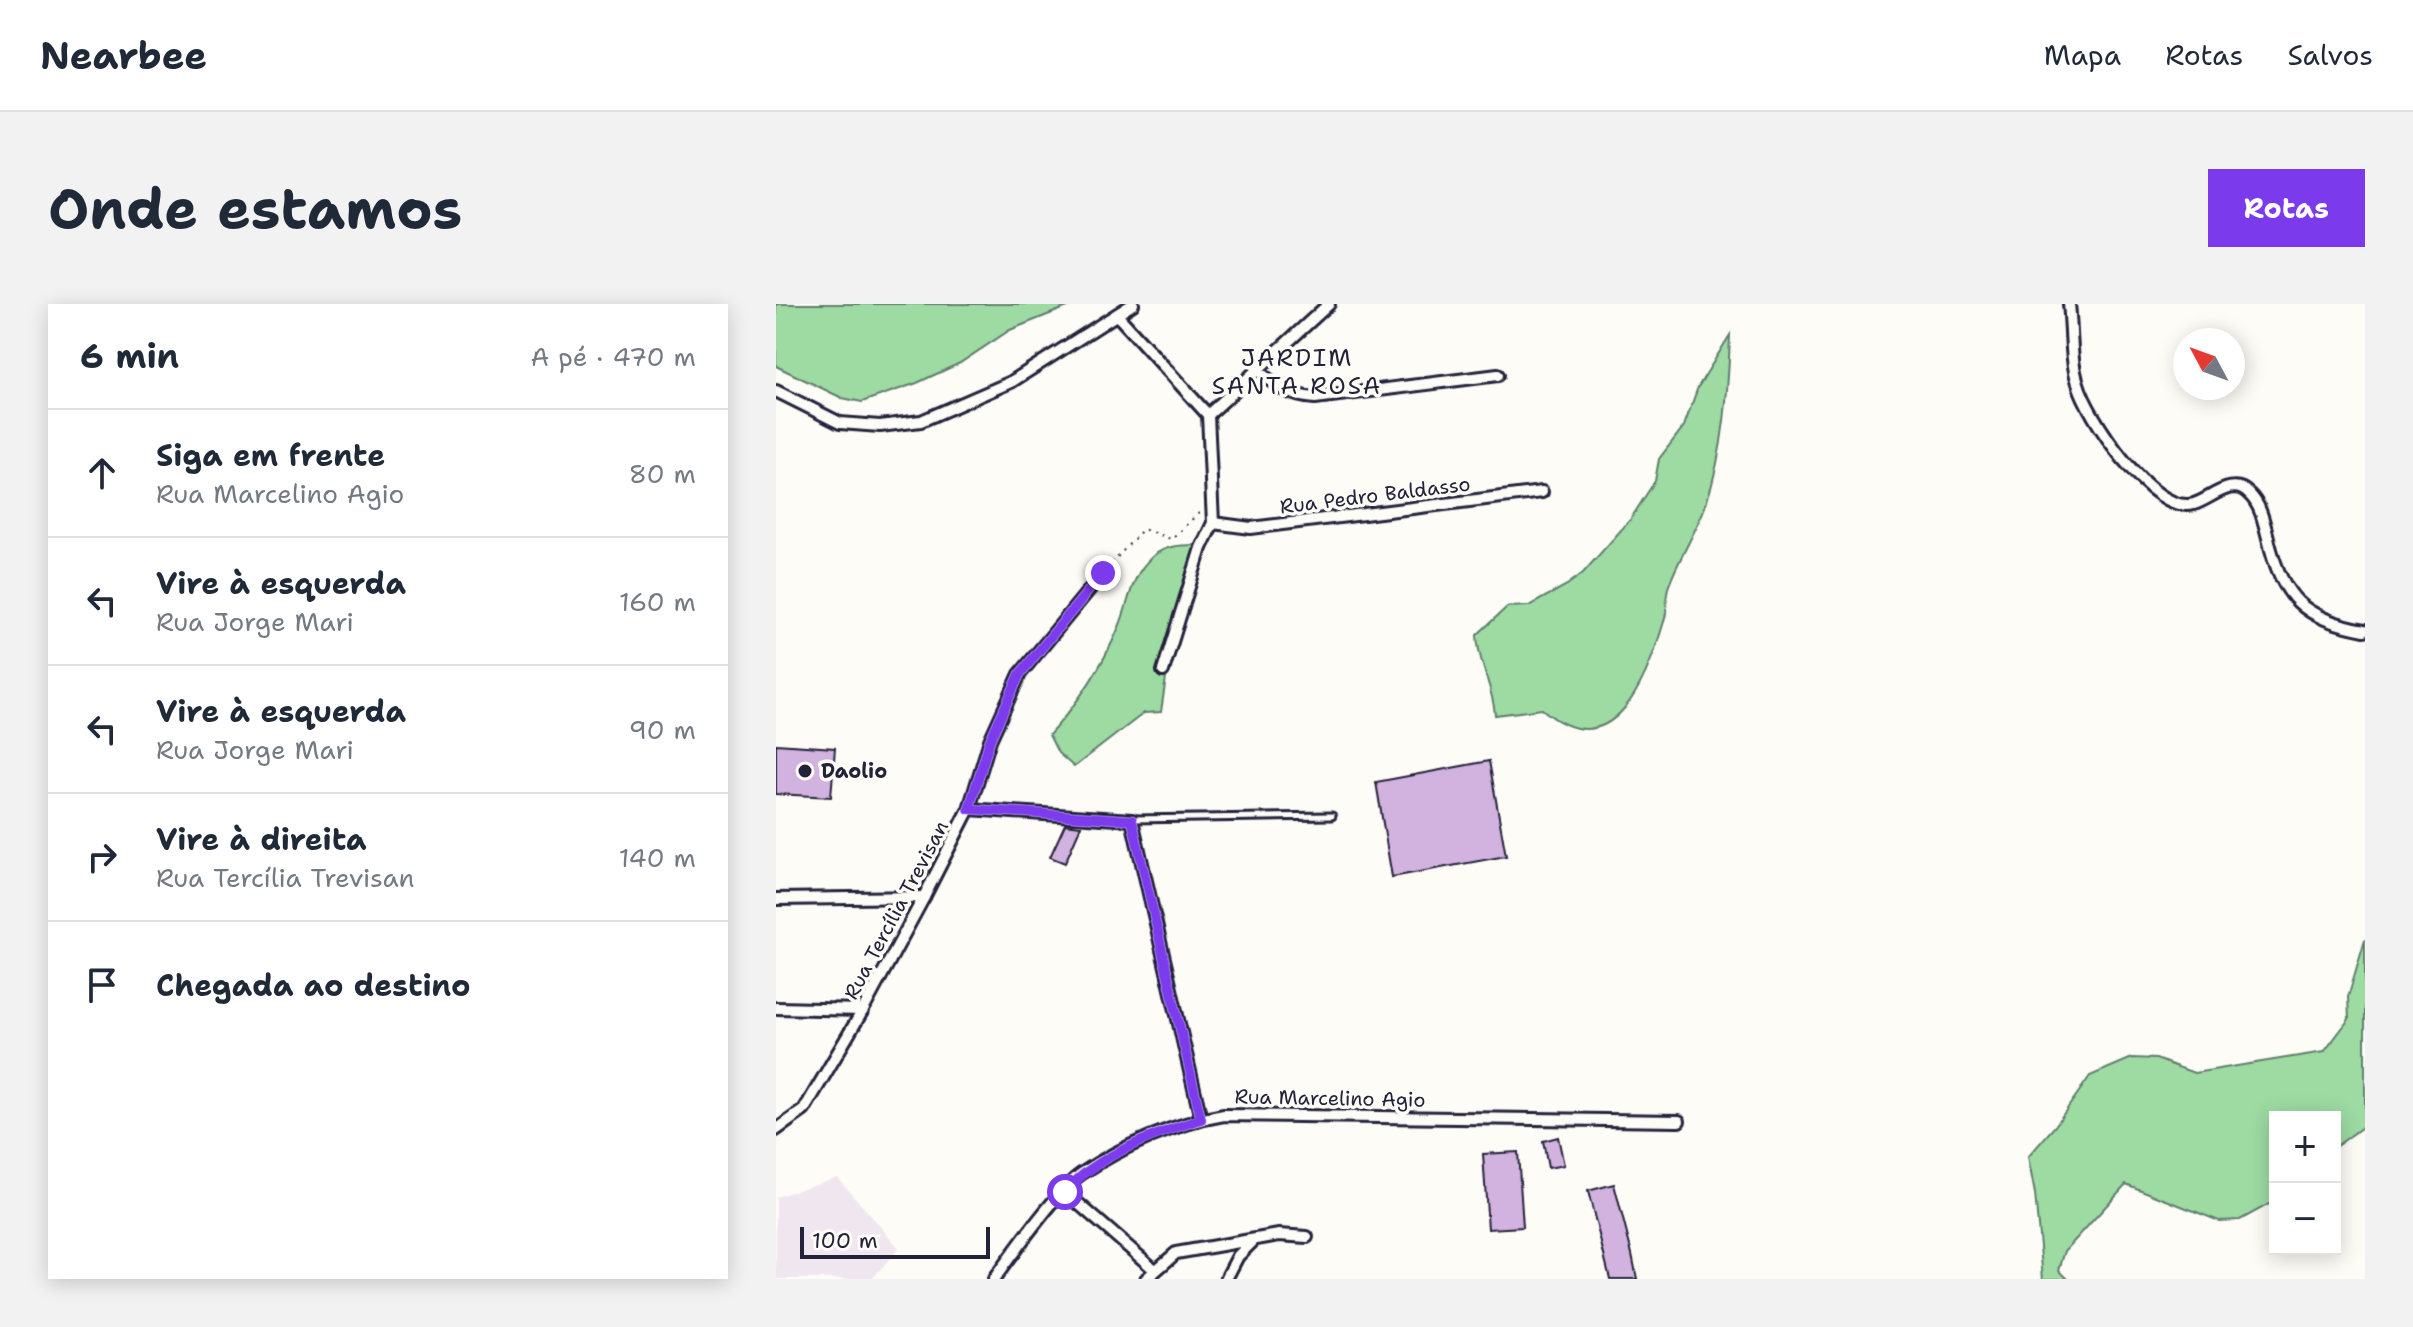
<!DOCTYPE html>
<html lang="pt">
<meta charset="utf-8">
<style>
:root{--surface:#fff;--page:#f2f2f3;--text:#1f2937;--muted:#747a83;--line:#e0e1e3;--accent:#7c3aed}
body{margin:0;font-family:"Shantell Sans",sans-serif;background:var(--page);color:var(--text)}
.controls{position:absolute;right:24px;bottom:24px;display:grid;overflow:hidden;border-radius:0px;box-shadow:0 4px 20px #0003}
.controls button{width:72px;height:72px;display:grid;place-items:center;padding:0;border:0;border-bottom:2px solid var(--line);background:var(--surface);color:var(--text);font:40px sans-serif}
.compass{position:absolute;left:1397px;top:24px;width:72px;height:72px;border-radius:50%;background:var(--surface);box-shadow:0 4px 20px #0003;rotate:311deg}
.scale{position:absolute;left:24px;bottom:20px;width:190px;box-sizing:border-box;padding-left:8px;border:4px solid #22223b;border-top:0;font-size:22px;line-height:28px;white-space:nowrap;color:#22223b;-webkit-text-stroke:6px #fdfcf7;paint-order:stroke}
.stop{position:absolute;width:24px;height:24px;margin:-18px;border:6px solid #7c3aed;border-radius:50%;background:#fff}
.stop.end{background:#7c3aed;border-color:#fff;box-shadow:0 2px 8px #0008}
.list{margin:0;padding:0;list-style:none}
h2{display:flex;justify-content:space-between;align-items:center;height:104px;margin:0;padding:0 32px;font-size:34px}
h2 small{font-size:26px;font-weight:400;color:var(--muted)}
.list li{display:grid;grid-template-columns:52px 1fr auto;gap:24px;align-items:center;box-sizing:border-box;height:128px;padding:0 32px;border-top:2px solid var(--line)}
.list b{display:block;font-size:30px;white-space:nowrap}
.list p{margin:0;font-size:26px;white-space:nowrap;color:var(--muted)}
.list em{font-size:26px;font-style:normal;color:var(--muted)}
.icon{flex:none;width:44px;height:44px;fill:none;stroke:currentColor;stroke-width:2;stroke-linecap:round;stroke-linejoin:round}
.map{position:relative;flex:none;width:1589px;height:975px;overflow:hidden;border-radius:0px}
header{display:flex;align-items:center;gap:48px;box-sizing:border-box;height:112px;padding:0 40px;background:var(--surface);border-bottom:2px solid var(--line)}
header strong{font-size:38px}
nav{display:flex;gap:44px;margin-inline-start:auto;font-size:28px}
.intro{display:flex;align-items:center;justify-content:space-between;box-sizing:border-box;height:192px;padding:0 48px}
h1{margin:0;font-size:56px}
.button{padding:20px 36px;border-radius:0px;background:var(--accent);color:#fff;font-size:28px;font-weight:700}
main{display:flex;gap:48px;padding:0 48px}
aside{flex:1;background:var(--surface);border-radius:0px;box-shadow:0 4px 20px #0003}
.map>svg:first-child{display:block}
</style>
<header>
<strong>Nearbee</strong>
<nav><a>Mapa</a><a>Rotas</a><a>Salvos</a></nav>
</header>
<div class="intro"><h1>Onde estamos</h1><a class="button">Rotas</a></div>
<main>
<aside>
<h2>6 min<small>A pé · 470 m</small></h2>
<ul class="list">
<li><svg class="icon" aria-label="ahead" viewBox="0 0 24 24"><path d="M12 20V5M6 11l6-6 6 6"/></svg><div><b>Siga em frente</b><p>Rua Marcelino Agio</p></div><em>80 m</em></li>
<li><svg class="icon" aria-label="left" viewBox="0 0 24 24"><path d="M17 20v-9H6M10 6l-5 5 5 5"/></svg><div><b>Vire à esquerda</b><p>Rua Jorge Mari</p></div><em>160 m</em></li>
<li><svg class="icon" aria-label="left" viewBox="0 0 24 24"><path d="M17 20v-9H6M10 6l-5 5 5 5"/></svg><div><b>Vire à esquerda</b><p>Rua Jorge Mari</p></div><em>90 m</em></li>
<li><svg class="icon" aria-label="right" viewBox="0 0 24 24"><path d="M7 20v-9h11M14 6l5 5-5 5"/></svg><div><b>Vire à direita</b><p>Rua Tercília Trevisan</p></div><em>140 m</em></li>
<li><svg class="icon" aria-label="arrive" viewBox="0 0 24 24"><path d="M6 21V4h12l-3 4 3 4H6"/></svg><div><b>Chegada ao destino</b></div></li>
</ul>
</aside>
<div class="map">
<svg width="1589" height="975" viewBox="0 0 1589 975">
<rect width="100%" height="100%" fill="#fdfcf7"/>
<filter id="ink" filterUnits="userSpaceOnUse"><feTurbulence type="fractalNoise" baseFrequency=".0125" numOctaves="2"/><feDisplacementMap in="SourceGraphic" scale="16" xChannelSelector="R" yChannelSelector="G"/><feConvolveMatrix kernelMatrix="1 2 1 2 8 2 1 2 1" color-interpolation-filters="sRGB"/></filter>
<g filter="url(#ink)">
<polygon fill="#f0e6f0" points="61,873 123,944 96,975 0,975 0,893"/>
<g fill="#9ddba2" stroke="#607e6e" stroke-width="2">
<polygon points="0,0 299,0 234,26 184,59 141,79 86,98 66,94 0,62"/>
<path d="M 954,31 C 952,87 948,147 930,200 C 920,229 902,255 892,284 C 889,294 892,304 889,314 C 872,373 838,466 766,405 L 719,411 C 717,382 702,359 701,331 L 731,303 L 753,302 L 791,281 L 807,269 L 854,216 L 879,177 L 883,155 L 908,122 L 922,83 Z"/>
<path d="M 418,241 L 419,262 L 392,360 L 385,408 L 368,409 L 298,463 L 282,449 L 273,431 C 303,398 326,363 343,323 C 354,297 354,272 377,252 C 389,242 403,241 418,241 Z"/>
<polygon points="1589,635 1589,821 1559,843 1559,813 1499,813 1499,897 1464,916 1443,917 1350,880 1289,947 1283,966 1292,975 1267,975 1259,890 1252,853 1279,822 1314,772 1356,754 1380,755 1418,769 1548,748 1573,715 1572,693"/>
</g>
<g fill="#d2b2de" stroke="#22223b" stroke-width="2">
<polygon points="0,440 59,444 55,493 0,490"/>
<polygon points="713,457 730,552 616,573 600,478"/>
<polygon points="289,520 305,522 289,559 274,553"/>
<polygon points="782,833 788,861 772,864 767,837"/>
<polygon points="742,848 747,923 712,925 707,850"/>
<polygon points="838,880 856,950 861,975 834,975 812,887"/>
</g>
<g fill="none" stroke-linecap="round" stroke-linejoin="round">
<defs>
<polyline id="lane" points="357,515 556,512"/>
<g id="street">
<path d="M 1293,0 C 1296,25 1294,55 1302,79 C 1311,112 1377,212 1418,200 C 1435,195 1456,172 1473,190 C 1485,201 1488,219 1492,234 C 1506,294 1527,315 1589,326"/>
<polyline points="342,12 432,111 437,219 425,244 387,367"/>
<path d="M 480,65 C 500,82 512,92 539,94 L 722,71"/>
<polyline points="0,87 64,119 104,122 145,117 235,78 357,0"/>
<polyline points="432,111 553,0"/>
<polyline points="437,219 475,224 766,188"/>
<polyline points="193,505 356,516 425,815"/>
<polyline points="0,595 148,593"/>
<polyline points="0,704 87,706"/>
<polyline points="0,826 28,806 87,706 148,593 193,505 214,436 244,370 327,269"/>
<polyline points="289,888 379,966"/>
<path d="M 218,975 C 237,949 281,887 305,870 C 346,842 400,819 448,811 L 903,817"/>
<polyline points="370,975 400,949 503,931 531,933"/>
<polyline points="450,975 462,952 477,937"/>
</g>
</defs>
<use href="#lane" stroke="#22223b" stroke-width="11"/>
<use href="#street" stroke="#22223b" stroke-width="16"/>
<polyline stroke="#22223b" stroke-width="2" stroke-dasharray="2 6" stroke-linecap="butt" points="336,259 367,225 395,235 425,207"/>
<use href="#lane" stroke="#fdfcf7" stroke-width="5"/>
<use href="#street" stroke="#fdfcf7" stroke-width="10"/>
</g>
</g>
<g fill="none" stroke-linecap="round" stroke-linejoin="round" filter="url(#ink)">
<path stroke="#7c3aed" stroke-width="10" d="M 289,888 C 321,851 380,830 425,815 L 356,516 L 193,505 L 214,436 L 244,370 L 327,269"/>
</g>
<circle fill="#22223b" stroke="#fdfcf7" stroke-width="3" cx="29" cy="467" r="8"/>
<g text-anchor="middle" stroke-width="7" stroke-linejoin="round" paint-order="stroke">
<g font-size="20" fill="#22223b" stroke="#fdfcf7">
<text transform="translate(599 191) rotate(-7)" y="7">Rua Pedro Baldasso</text>
<text transform="translate(120 606) rotate(-62)" y="7">Rua Tercília Trevisan</text>
<text transform="translate(554 794) rotate(1)" y="7">Rua Marcelino Agio</text>
</g>
<g font-size="20" font-weight="bold" fill="#22223b" stroke="#fdfcf7" text-anchor="start">
<text x="45" y="474">Daolio</text>
</g>
<g font-size="24" letter-spacing="2" fill="#22223b" stroke="#fdfcf7">
<text x="521" y="62">JARDIM<tspan x="521" dy="28">SANTA ROSA</tspan></text>
</g>
</g>
</svg>
<div class="controls">
<button>+</button>
<button>−</button>
</div>
<svg class="compass" viewBox="-18 -18 36 36"><path d="M0-13l5 13h-10z" fill="#e53935"/><path d="M0 13l5-13h-10z" fill="#747a83"/></svg>
<div class="scale">100 m</div>
<div class="stop" style="left:289px;top:888px"></div>
<div class="stop end" style="left:327px;top:269px"></div>
</div>
</main>
